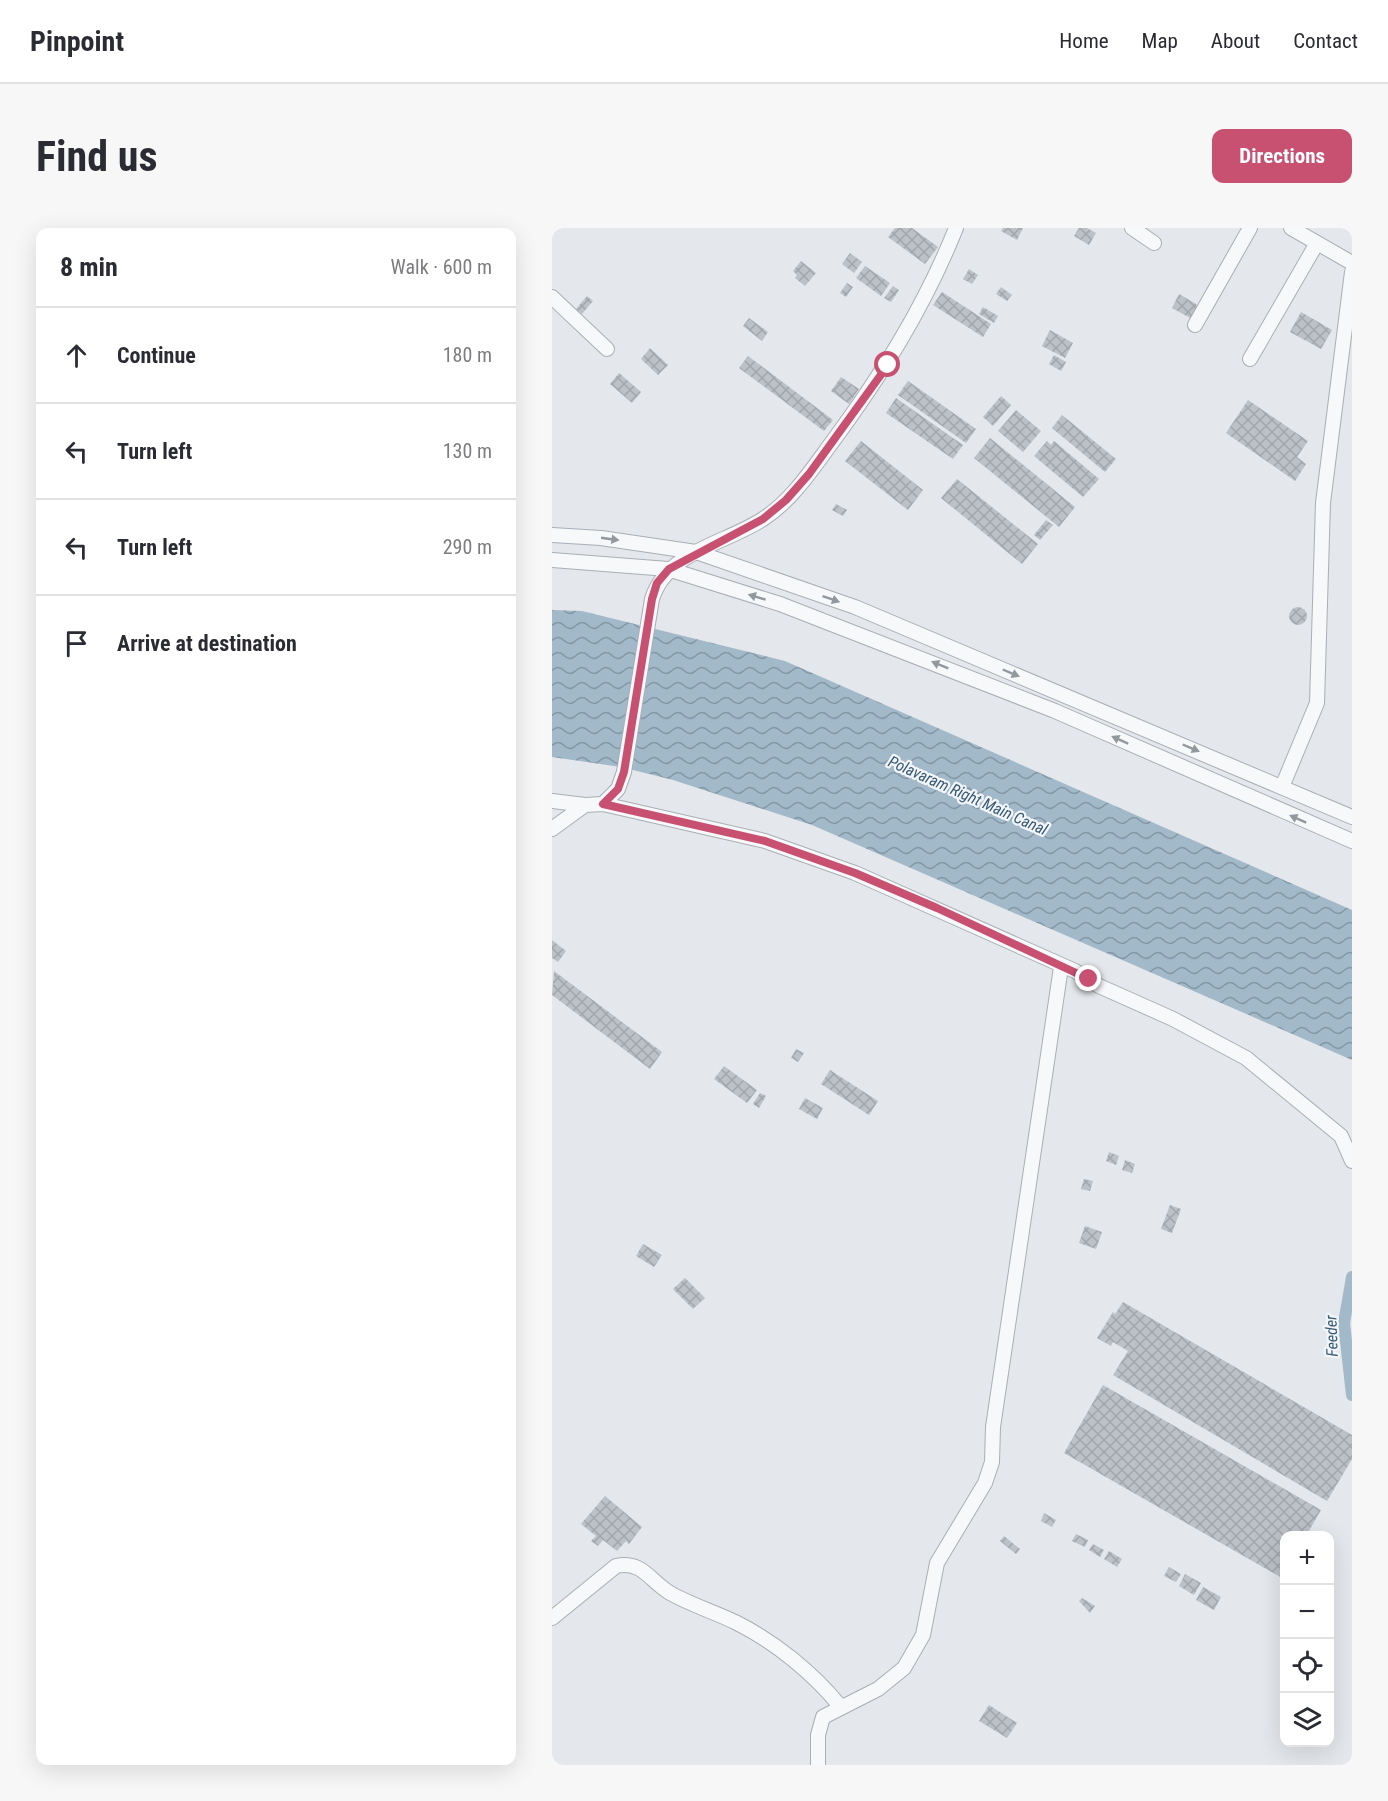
<!DOCTYPE html>
<meta charset="utf-8">
<style>
:root{--surface:#fff;--page:#f7f7f7;--text:#2b2b33;--muted:#7c7c81;--line:#e1e1e2;--accent:#c85071}
body{margin:0;font-family:"Roboto Condensed",sans-serif;background:var(--page);color:var(--text)}
.controls{position:absolute;right:18px;bottom:18px;display:grid;overflow:hidden;border-radius:12px;box-shadow:0 6px 24px #0002}
.controls button{width:54px;height:54px;display:grid;place-items:center;padding:0;border:0;border-bottom:2px solid var(--line);background:var(--surface);color:var(--text);font:30px sans-serif}
.stop{position:absolute;width:18px;height:18px;margin:-14px;border:4px solid #c85071;border-radius:50%;background:#fff}
.stop.end{background:#c85071;border-color:#fff;box-shadow:0 2px 6px #0008}
.list{margin:0;padding:0;list-style:none}
h2{display:flex;justify-content:space-between;align-items:center;height:78px;margin:0;padding:0 24px;font-size:26px}
h2 small{font-size:20px;font-weight:400;color:var(--muted)}
.list li{display:grid;grid-template-columns:39px 1fr auto;gap:18px;align-items:center;box-sizing:border-box;height:96px;padding:0 24px;border-top:2px solid var(--line)}
.list b{display:block;font-size:22px;white-space:nowrap}
.list em{font-size:20px;font-style:normal;color:var(--muted)}
.icon{flex:none;width:33px;height:33px;fill:none;stroke:currentColor;stroke-width:2;stroke-linecap:round;stroke-linejoin:round}
.map{position:relative;flex:none;width:800px;height:1537px;overflow:hidden;border-radius:12px}
header{display:flex;align-items:center;gap:36px;box-sizing:border-box;height:84px;padding:0 30px;background:var(--surface);border-bottom:2px solid var(--line)}
header strong{font-size:28px}
nav{display:flex;gap:33px;margin-inline-start:auto;font-size:21px}
.intro{display:flex;align-items:center;justify-content:space-between;box-sizing:border-box;height:144px;padding:0 36px}
h1{margin:0;font-size:42px}
.button{padding:15px 27px;border-radius:12px;background:var(--accent);color:#fff;font-size:21px;font-weight:700}
main{display:flex;gap:36px;padding:0 36px}
aside{flex:1;background:var(--surface);border-radius:12px;box-shadow:0 6px 24px #0002}
.map>svg:first-child{display:block}
</style>
<header>
<strong>Pinpoint</strong>
<nav><a>Home</a><a>Map</a><a>About</a><a>Contact</a></nav>
</header>
<div class="intro"><h1>Find us</h1><a class="button">Directions</a></div>
<main>
<aside>
<h2>8 min<small>Walk · 600 m</small></h2>
<ul class="list">
<li><svg class="icon" aria-label="ahead" viewBox="0 0 24 24"><path d="M12 20V5M6 11l6-6 6 6"/></svg><div><b>Continue</b></div><em>180 m</em></li>
<li><svg class="icon" aria-label="left" viewBox="0 0 24 24"><path d="M17 20v-9H6M10 6l-5 5 5 5"/></svg><div><b>Turn left</b></div><em>130 m</em></li>
<li><svg class="icon" aria-label="left" viewBox="0 0 24 24"><path d="M17 20v-9H6M10 6l-5 5 5 5"/></svg><div><b>Turn left</b></div><em>290 m</em></li>
<li><svg class="icon" aria-label="arrive" viewBox="0 0 24 24"><path d="M6 21V4h12l-3 4 3 4H6"/></svg><div><b>Arrive at destination</b></div></li>
</ul>
</aside>
<div class="map">
<svg width="800" height="1537" viewBox="0 0 800 1537">
<defs>
<pattern id="water-waves" width="16" height="10" patternUnits="userSpaceOnUse" patternTransform="scale(1.5)"><rect width="16" height="10" fill="#a1b9c9"/><path d="M0 5q4-4 8 0t8 0" fill="none" stroke="#8397a5"/></pattern>
<pattern id="building-cross-hatch" width="8" height="8" patternUnits="userSpaceOnUse" patternTransform="scale(1.5)"><rect width="8" height="8" fill="#bbc1c7"/><path d="M0 0l8 8M0 8l8-8" fill="none" stroke="#a1a6ac"/></pattern>
</defs>
<rect width="100%" height="100%" fill="#e4e7eb"/>
<polygon fill="url(#water-waves)" points="0,382 30,383 233,433 800,682 800,832 260,597 121,552 69,539 0,529"/>
<g fill="none" stroke-linecap="round" stroke-linejoin="round">
<polyline stroke="#a1b9c9" stroke-width="12" points="800,1049 792,1095 800,1167"/>
</g>
<g fill="url(#building-cross-hatch)">
<polygon points="343,0 360,0 386,19 373,36 336,9"/>
<polygon points="451,0 471,0 465,12 449,3"/>
<polygon points="527,0 535,0 544,5 537,17 522,8"/>
<polygon points="298,25 310,34 302,45 290,36"/>
<polygon points="249,33 264,45 253,58 243,50 245,47 241,43"/>
<polygon points="313,38 338,55 329,68 304,50"/>
<polygon points="417,41 426,47 420,56 411,51"/>
<polygon points="295,55 301,59 294,69 288,65"/>
<polygon points="341,58 347,62 339,74 332,70"/>
<polygon points="449,59 460,67 455,73 444,66"/>
<polygon points="390,64 439,96 431,109 381,77"/>
<polygon points="627,66 644,76 646,80 640,91 620,80"/>
<polygon points="35,68 41,73 30,86 24,81"/>
<polygon points="431,79 446,88 442,95 427,86"/>
<polygon points="749,84 780,102 769,121 738,104"/>
<polygon points="197,90 216,104 210,113 191,98"/>
<polygon points="498,102 521,115 513,130 490,118"/>
<polygon points="98,120 116,137 106,147 89,131"/>
<polygon points="502,127 514,134 509,143 497,136"/>
<polygon points="196,128 281,192 272,203 187,140"/>
<polygon points="67,145 89,164 80,175 58,156"/>
<polygon points="289,149 307,161 297,176 279,163"/>
<polygon points="356,153 424,201 414,215 346,167"/>
<polygon points="449,168 459,177 441,198 431,189"/>
<polygon points="344,170 411,217 401,231 334,185"/>
<polygon points="696,172 756,213 745,229 754,236 743,253 674,205"/>
<polygon points="464,182 489,203 471,224 446,203"/>
<polygon points="510,187 564,231 553,244 500,200"/>
<polygon points="438,210 523,279 507,299 422,230"/>
<polygon points="309,213 371,262 356,282 293,233"/>
<polygon points="495,213 499,217 502,213 547,251 531,269 482,228"/>
<polygon points="405,251 486,316 470,336 389,270"/>
<polygon points="284,276 295,282 291,288 280,282"/>
<polygon points="494,292 501,297 488,312 482,307"/>
<circle cx="746" cy="388" r="9"/>
<polygon points="0,712 14,723 6,734 0,730"/>
<polygon points="2,743 110,824 98,841 0,767"/>
<polygon points="244,821 252,825 246,834 239,830"/>
<polygon points="172,838 205,862 195,875 162,851"/>
<polygon points="278,842 326,873 317,887 269,856"/>
<polygon points="208,865 214,868 207,880 201,876"/>
<polygon points="253,870 271,880 265,891 247,881"/>
<polygon points="557,924 567,928 564,937 554,933"/>
<polygon points="573,932 583,936 580,945 570,942"/>
<polygon points="532,951 541,953 538,963 529,961"/>
<polygon points="618,977 629,981 620,1005 609,1001"/>
<polygon points="533,998 550,1004 544,1021 527,1015"/>
<polygon points="91,1016 110,1027 102,1039 84,1028"/>
<polygon points="133,1050 153,1070 141,1081 121,1061"/>
<polygon points="571,1074 800,1207 800,1231 775,1273 561,1147 576,1123 561,1114 559,1118 545,1110 561,1084 563,1086"/>
<polygon points="551,1157 769,1282 754,1308 732,1308 732,1345 730,1350 512,1225"/>
<polygon points="53,1268 90,1299 77,1316 74,1313 65,1323 51,1312 46,1318 39,1313 44,1308 29,1296"/>
<polygon points="492,1285 504,1292 500,1299 489,1293"/>
<polygon points="524,1306 536,1312 533,1319 520,1313"/>
<polygon points="452,1308 468,1321 464,1326 448,1313"/>
<polygon points="541,1316 552,1322 548,1329 537,1322"/>
<polygon points="557,1323 570,1331 565,1339 552,1331"/>
<polygon points="617,1339 629,1346 624,1354 612,1348"/>
<polygon points="633,1346 649,1355 642,1367 627,1358"/>
<polygon points="651,1359 669,1369 662,1382 644,1372"/>
<polygon points="530,1370 543,1378 538,1385 527,1373"/>
<polygon points="437,1477 465,1495 455,1510 427,1493"/>
</g>
<g fill="none" stroke-linecap="round" stroke-linejoin="round">
<defs>
<g id="minor">
<polyline points="580,0 602,15"/>
<polyline points="739,0 800,35"/>
<polyline points="0,69 55,121"/>
<polyline points="643,97 698,0"/>
<polyline points="698,131 765,15"/>
<polyline points="0,307 49,310 144,324 303,379 800,589"/>
<polyline points="0,332 116,341 228,376 503,483 800,613"/>
<polyline points="730,559 765,475 771,275 800,44"/>
<polyline points="0,573 33,577"/>
<path d="M 51,576 L 66,561 L 72,544 L 100,371 C 115,323 173,316 211,291 C 239,273 259,243 278,217 C 329,148 372,80 404,0"/>
<polyline points="0,601 33,577 51,576 213,613 303,645 523,743 547,758 621,791 694,830 789,908 800,933"/>
<path d="M 0,1390 L 64,1338 C 90,1332 98,1353 118,1365 C 139,1377 163,1384 185,1395 C 223,1414 261,1445 288,1478"/>
<polyline points="266,1537 266,1507 271,1489 326,1461 352,1440 371,1407 385,1335 433,1255 440,1234 441,1199 509,739"/>
</g>
</defs>
<use href="#minor" stroke="#a9afb5" stroke-width="16"/>
<use href="#minor" stroke="#f6f8f9" stroke-width="14"/>
</g>
<defs><path id="oneway-solid" d="M-6-.8H1V-3.2L6.5 0L1 3.2V.8H-6Z" transform="scale(1.5)"/></defs>
<g fill="#91989e">
<use href="#oneway-solid" transform="translate(58 311) rotate(8)"/>
<use href="#oneway-solid" transform="translate(205 369) rotate(-163)"/>
<use href="#oneway-solid" transform="translate(279 371) rotate(19)"/>
<use href="#oneway-solid" transform="translate(388 437) rotate(-158)"/>
<use href="#oneway-solid" transform="translate(459 445) rotate(23)"/>
<use href="#oneway-solid" transform="translate(568 512) rotate(-156)"/>
<use href="#oneway-solid" transform="translate(639 520) rotate(23)"/>
<use href="#oneway-solid" transform="translate(746 591) rotate(-156)"/>
</g>
<g fill="none" stroke-linecap="round" stroke-linejoin="round">
<polyline stroke="#c85071" stroke-width="8" points="336,137 257,246 234,272 211,291 117,341 105,355 100,371 72,544 66,561 51,576 213,613 303,645 385,680 537,751"/>
</g>
<g text-anchor="middle" stroke-width="4.5" stroke-linejoin="round" paint-order="stroke">
<g font-size="16" font-style="italic" fill="#385a74" stroke="#f3f6f8">
<text transform="translate(416 567) rotate(24)" y="6">Polavaram Right Main Canal</text>
<text transform="translate(779 1108) rotate(-92)" y="6">Feeder</text>
</g>
</g>
</svg>
<div class="controls">
<button>+</button>
<button>−</button>
<button><svg class="icon" aria-label="locate" viewBox="0 0 24 24"><circle cx="12" cy="12" r="6"/><path d="M12 2v4M12 18v4M2 12h4M18 12h4"/></svg></button>
<button><svg class="icon" aria-label="layers" viewBox="0 0 24 24"><path d="M12 4l9 5-9 5-9-5zM3 14l9 5 9-5"/></svg></button>
</div>
<div class="stop" style="left:336px;top:137px"></div>
<div class="stop end" style="left:537px;top:751px"></div>
</div>
</main>
